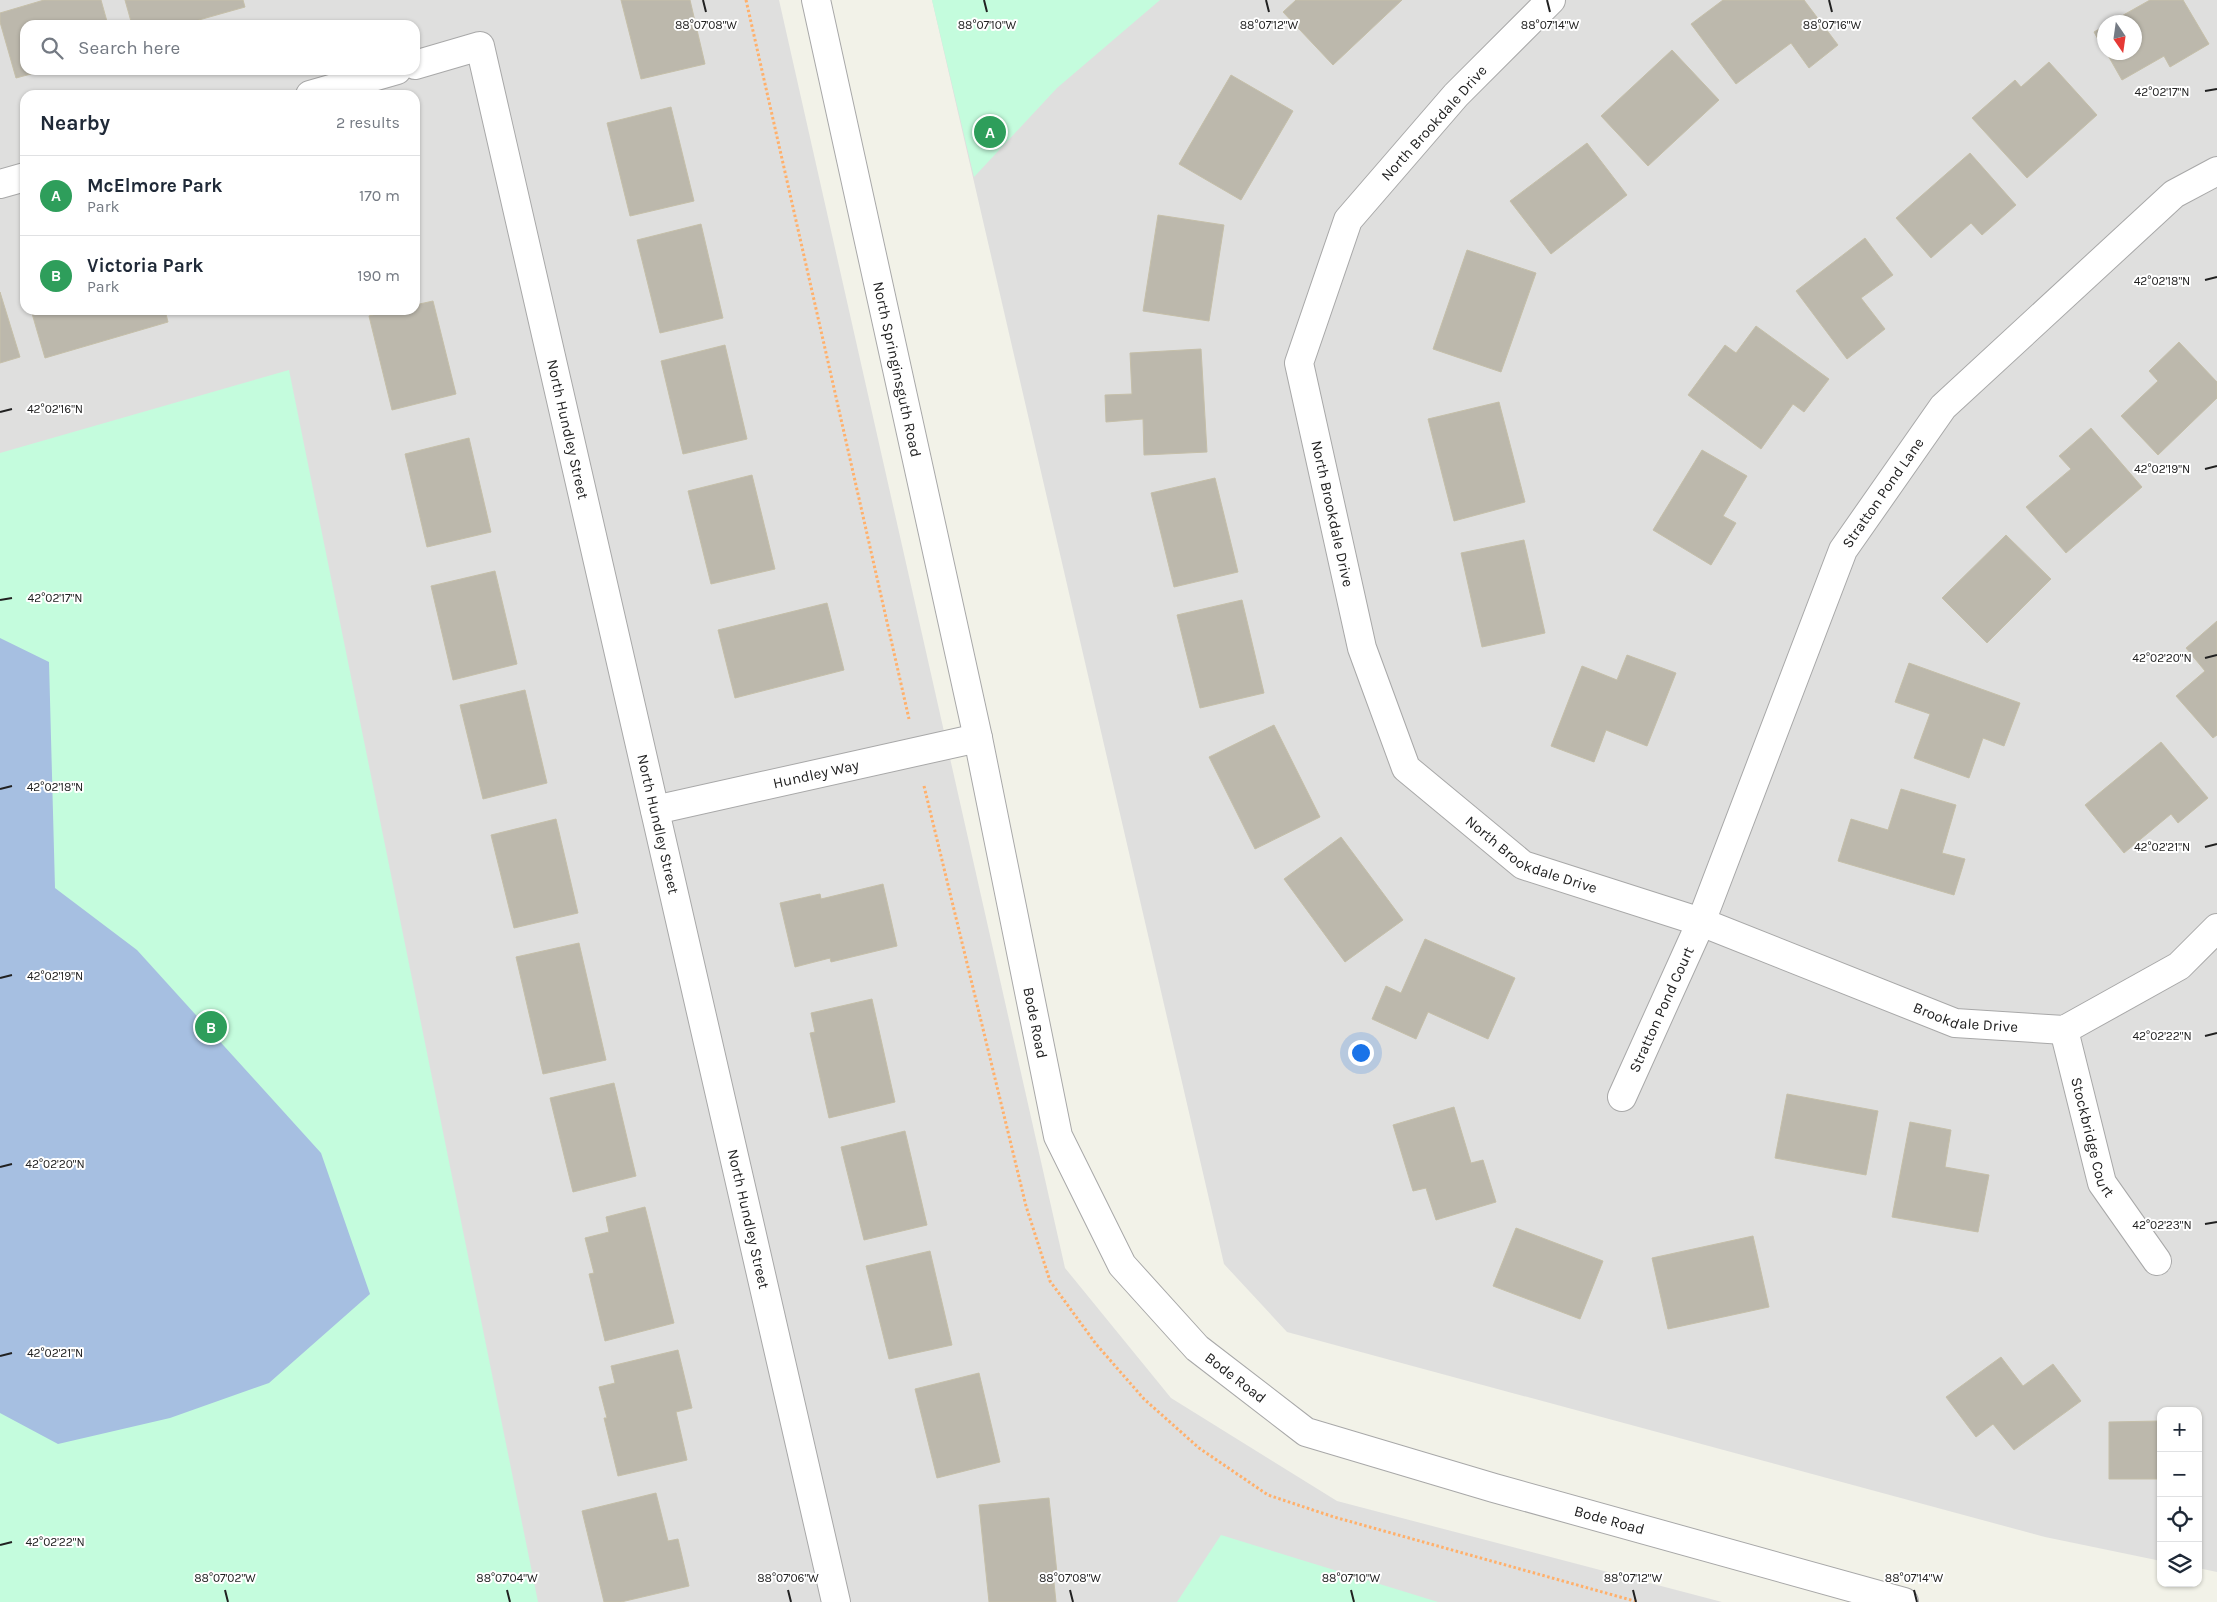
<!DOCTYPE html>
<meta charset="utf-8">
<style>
:root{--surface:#fff;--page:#f6f6f7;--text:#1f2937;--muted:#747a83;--line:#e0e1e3;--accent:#7c3aed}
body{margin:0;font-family:Karla,sans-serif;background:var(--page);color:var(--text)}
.controls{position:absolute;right:15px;bottom:15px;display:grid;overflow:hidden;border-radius:10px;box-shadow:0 1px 4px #0004}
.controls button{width:45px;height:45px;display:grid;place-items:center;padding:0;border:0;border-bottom:1px solid var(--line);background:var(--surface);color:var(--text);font:25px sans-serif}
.compass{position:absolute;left:2097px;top:15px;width:45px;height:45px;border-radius:50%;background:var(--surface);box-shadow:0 1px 4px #0004;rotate:167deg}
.you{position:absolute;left:1360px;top:1052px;width:18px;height:18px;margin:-12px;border:4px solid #fff;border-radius:50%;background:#1a73e8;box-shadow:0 0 0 8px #1a73e833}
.badge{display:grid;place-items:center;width:32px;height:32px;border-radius:50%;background:var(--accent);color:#fff;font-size:16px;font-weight:700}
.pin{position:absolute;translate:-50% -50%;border:2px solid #fff;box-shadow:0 1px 5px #0006}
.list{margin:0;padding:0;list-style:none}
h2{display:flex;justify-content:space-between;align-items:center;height:65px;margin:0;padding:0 20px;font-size:21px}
h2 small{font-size:16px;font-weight:400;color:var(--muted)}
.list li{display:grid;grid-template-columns:32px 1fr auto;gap:15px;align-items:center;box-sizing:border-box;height:80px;padding:0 20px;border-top:1px solid var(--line)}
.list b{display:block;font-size:19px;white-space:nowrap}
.list p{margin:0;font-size:16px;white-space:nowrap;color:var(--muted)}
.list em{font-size:16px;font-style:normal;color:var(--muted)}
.icon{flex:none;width:28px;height:28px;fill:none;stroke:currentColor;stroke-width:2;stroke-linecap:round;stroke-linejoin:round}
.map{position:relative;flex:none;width:2217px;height:1602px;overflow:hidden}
.search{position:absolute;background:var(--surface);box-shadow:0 1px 4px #0004;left:20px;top:20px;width:400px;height:55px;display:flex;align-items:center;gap:12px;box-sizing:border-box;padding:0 18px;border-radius:15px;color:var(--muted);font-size:19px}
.panel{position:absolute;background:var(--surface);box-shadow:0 1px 4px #0004;left:20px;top:90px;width:400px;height:225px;border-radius:15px}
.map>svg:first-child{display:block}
</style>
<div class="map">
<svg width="2217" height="1602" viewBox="0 0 2217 1602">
<rect width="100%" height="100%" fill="#f2f2e8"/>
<g fill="#dfdfde" fill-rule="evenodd">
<path d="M 0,0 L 779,0 L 1065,1268 L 1171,1398 L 1337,1501 L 1722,1602 L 0,1602 ZM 25,25 L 415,25 L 415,70 L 25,70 ZM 25,95 L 415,95 L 415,310 L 25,310 Z"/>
<path d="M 932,0 L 2217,0 L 2217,1572 L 2198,1568 L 2198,1411 L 2161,1411 L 2161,1561 L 2045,1537 L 1287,1332 L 1224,1264 ZM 2104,22 L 2134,22 L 2134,52 L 2104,52 Z"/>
</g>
<g fill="#c4fcdd">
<polygon points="932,0 1160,0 1057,88 974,177"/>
<polygon points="289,370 538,1602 0,1602 0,453"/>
<polygon points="1221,1535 1438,1602 1177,1602"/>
</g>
<polygon fill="#a6bfe1" points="0,638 49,662 55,888 137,950 321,1153 370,1294 269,1383 170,1418 58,1444 0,1413"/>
<g fill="#bcb8ac" stroke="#c5bfa9">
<polygon points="44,0 101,0 108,25 25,25 25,70 46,70 16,78 0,22 0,13"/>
<polygon points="125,0 243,0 245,7 181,25 132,25"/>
<polygon points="621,0 690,0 705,64 641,79"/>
<polygon points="1296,0 1402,0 1333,65 1283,12"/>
<polygon points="1723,0 1804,0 1838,45 1809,68 1791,43 1736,84 1691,24"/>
<polygon points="2150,0 2183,0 2209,44 2170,67 2164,56 2122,80 2106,52 2134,52 2134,22 2111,22"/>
<polygon points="2104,26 2104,50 2094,32"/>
<polygon points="1672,50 1719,100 1648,166 1601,116"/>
<polygon points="2049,62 2097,115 2027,178 1972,118 2015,80 2021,87"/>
<polygon points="1231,75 1293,111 1241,200 1179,164"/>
<polygon points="671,107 694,201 630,216 607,123"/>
<polygon points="1587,143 1627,195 1551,254 1510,201"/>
<polygon points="1970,153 2016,205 1982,235 1971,223 1931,258 1896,218"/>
<polygon points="1158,215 1224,225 1209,321 1143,311"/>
<polygon points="701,224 723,318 660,333 637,240"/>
<polygon points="1865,238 1893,275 1861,298 1885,329 1847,359 1796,291"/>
<polygon points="1467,250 1536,273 1501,372 1433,349"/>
<polygon points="415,257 419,272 415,273"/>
<polygon points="0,292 20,357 0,363"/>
<polygon points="433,301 456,394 392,410 369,316 394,310 415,310 415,305"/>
<polygon points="31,310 165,310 168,322 45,358"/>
<polygon points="1756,326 1829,379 1804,412 1793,404 1761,449 1688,395 1725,345 1736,353"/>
<polygon points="2179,342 2217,382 2217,398 2158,455 2121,416 2158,381 2149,371"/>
<polygon points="725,345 747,439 683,454 661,361"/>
<polygon points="1201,349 1207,452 1144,455 1143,419 1106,422 1105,395 1132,394 1130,353"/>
<polygon points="1499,402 1525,502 1454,521 1428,419"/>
<polygon points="2091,428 2142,487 2066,553 2026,507 2071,469 2059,456"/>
<polygon points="469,438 491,532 427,547 405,454"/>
<polygon points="1702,450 1747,476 1723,516 1736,523 1711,565 1653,530"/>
<polygon points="752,475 775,569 711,584 688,491"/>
<polygon points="1215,478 1238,572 1174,587 1151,493"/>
<polygon points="2006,535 2051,579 1987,643 1942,598"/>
<polygon points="1524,540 1545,633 1482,647 1461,553"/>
<polygon points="495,571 517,664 453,680 431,586"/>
<polygon points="1242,600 1264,693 1200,708 1177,615"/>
<polygon points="827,603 844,670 735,698 718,630"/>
<polygon points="2217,621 2217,735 2213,738 2176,696 2205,671 2186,648"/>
<polygon points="1627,655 1676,673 1647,746 1606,730 1594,762 1551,746 1582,666 1617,680"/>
<polygon points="1909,663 2020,703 2004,746 1983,738 1969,778 1914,758 1930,714 1895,702"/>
<polygon points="525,690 547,783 483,799 460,705"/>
<polygon points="1274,725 1320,817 1255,849 1209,757"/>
<polygon points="2161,742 2208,798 2178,823 2171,814 2124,853 2085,805"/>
<polygon points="1901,789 1956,805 1942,853 1965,859 1954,895 1838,861 1851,819 1888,830"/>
<polygon points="556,819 578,913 514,928 491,835"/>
<polygon points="1341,837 1403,920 1345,962 1284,879"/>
<polygon points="883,884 897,946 831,962 830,958 795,967 780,903 820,894 821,899"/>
<polygon points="1425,939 1515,978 1488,1039 1428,1012 1416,1039 1372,1019 1386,986 1401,993"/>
<polygon points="579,943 606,1060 543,1074 516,957"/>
<polygon points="872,999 895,1102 829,1118 810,1033 815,1032 811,1013"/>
<polygon points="614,1083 636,1176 573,1192 550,1098"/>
<polygon points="1787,1094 1878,1111 1866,1175 1775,1158"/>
<polygon points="1454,1107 1471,1163 1483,1160 1496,1202 1436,1220 1426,1188 1413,1191 1393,1125"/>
<polygon points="1910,1122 1951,1130 1945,1167 1989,1175 1978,1232 1892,1217"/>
<polygon points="905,1131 927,1225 864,1240 841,1147"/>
<polygon points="645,1207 674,1323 605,1341 589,1274 594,1273 585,1238 609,1232 606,1217"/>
<polygon points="1516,1228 1603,1261 1580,1319 1493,1286"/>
<polygon points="1753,1236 1769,1307 1668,1329 1652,1258"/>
<polygon points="930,1251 952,1345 889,1359 866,1266"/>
<polygon points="678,1350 692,1408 676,1412 687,1460 618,1476 604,1418 607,1418 599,1387 615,1383 611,1366"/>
<polygon points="2001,1357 2023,1386 2053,1364 2081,1401 2014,1450 1993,1424 1976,1437 1946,1397"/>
<polygon points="979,1373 1000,1462 937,1478 915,1389"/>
<polygon points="2160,1413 2161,1479 2109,1479 2109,1422 2160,1421"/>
<rect x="2198" y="1413" width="3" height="66"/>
<polygon points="656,1493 668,1541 678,1539 689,1586 621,1602 604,1602 582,1511"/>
<polygon points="1049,1498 1057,1573 1053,1573 1056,1602 989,1602 979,1505"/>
</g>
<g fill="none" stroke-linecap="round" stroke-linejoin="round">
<defs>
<g id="minor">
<path id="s1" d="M 816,0 L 978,738 L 1058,1136 L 1122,1265 L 1197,1348 L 1306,1432 L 1494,1488 L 1904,1602"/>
<path id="s2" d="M 1551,0 L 1456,95 L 1348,220 L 1299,363 L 1362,648 L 1406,768 L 1523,865 L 1701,922 L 1955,1023 L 2064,1030 L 2179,966 L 2217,928"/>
<path id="s3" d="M 415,65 L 480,46 L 836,1602"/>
<polyline points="310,95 397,70"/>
<polyline points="0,184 25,177"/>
<path id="s4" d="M 655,810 L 978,738"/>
<path id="s5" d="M 2064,1030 L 2102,1183 L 2157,1261"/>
<path id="s6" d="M 1622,1097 L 1701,922 L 1843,550 L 1943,407 L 2174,194 L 2217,171"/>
</g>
</defs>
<use href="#minor" stroke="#a8a8a8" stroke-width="30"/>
<g stroke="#ffb06b" stroke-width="3" stroke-dasharray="2.5 2.5" stroke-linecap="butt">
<polyline points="746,0 909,719"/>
<polyline points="924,786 1026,1206 1050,1281 1096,1344 1144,1399 1199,1448 1268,1495 1334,1517 1638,1602"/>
</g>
<use href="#minor" stroke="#fff" stroke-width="28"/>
</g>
<path fill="none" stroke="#212121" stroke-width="2" d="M 703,0 L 706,12M 984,0 L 987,12M 1266,0 L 1269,12M 1547,0 L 1550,12M 1829,0 L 1832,12M 2205,91 L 2217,89M 2205,280 L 2217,277M 0,412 L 12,409M 2205,469 L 2217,466M 0,600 L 12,598M 2205,658 L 2217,655M 0,789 L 12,786M 2205,847 L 2217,844M 0,978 L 12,975M 2205,1036 L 2217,1033M 0,1167 L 12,1164M 2205,1224 L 2217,1222M 0,1356 L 12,1353M 0,1545 L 12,1542M 225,1590 L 228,1602M 507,1590 L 510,1602M 788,1590 L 791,1602M 1070,1590 L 1073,1602M 1351,1590 L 1354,1602M 1633,1590 L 1636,1602M 1914,1590 L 1917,1602"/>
<g text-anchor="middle" stroke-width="4" stroke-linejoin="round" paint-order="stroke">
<g font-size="15" fill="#212121" stroke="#fff">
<text transform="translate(1434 123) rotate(-48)" y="5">North Brookdale Drive</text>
<text dy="5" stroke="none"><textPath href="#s1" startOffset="378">North Springinsguth Road</textPath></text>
<text dy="5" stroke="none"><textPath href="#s3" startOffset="461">North Hundley Street</textPath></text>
<text dy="5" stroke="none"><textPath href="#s6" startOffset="660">Stratton Pond Lane</textPath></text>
<text dy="5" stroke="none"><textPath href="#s2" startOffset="605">North Brookdale Drive</textPath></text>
<text dy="5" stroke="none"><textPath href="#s4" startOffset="165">Hundley Way</textPath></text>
<text dy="5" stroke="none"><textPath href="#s3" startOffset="866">North Hundley Street</textPath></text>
<text dy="5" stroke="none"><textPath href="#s2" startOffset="1025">North Brookdale Drive</textPath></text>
<text dy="5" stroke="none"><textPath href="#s6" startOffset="96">Stratton Pond Court</textPath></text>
<text dy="5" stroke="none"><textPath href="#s2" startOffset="1492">Brookdale Drive</textPath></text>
<text dy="5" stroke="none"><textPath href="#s1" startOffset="1046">Bode Road</textPath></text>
<text dy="5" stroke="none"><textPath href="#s5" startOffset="111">Stockbridge Court</textPath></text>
<text dy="5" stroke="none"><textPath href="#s3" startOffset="1271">North Hundley Street</textPath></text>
<text dy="5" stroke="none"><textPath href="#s1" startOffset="1466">Bode Road</textPath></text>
<text dy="5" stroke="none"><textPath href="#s1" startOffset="1871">Bode Road</textPath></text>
</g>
</g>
<g font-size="12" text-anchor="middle" fill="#212121" stroke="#fff" stroke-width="4" stroke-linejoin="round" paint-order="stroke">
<text x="706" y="29">88°07'08"W</text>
<text x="987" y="29">88°07'10"W</text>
<text x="1269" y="29">88°07'12"W</text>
<text x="1550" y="29">88°07'14"W</text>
<text x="1832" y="29">88°07'16"W</text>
<text x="2162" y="96">42°02'17"N</text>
<text x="2162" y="285">42°02'18"N</text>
<text x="55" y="413">42°02'16"N</text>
<text x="2162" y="473">42°02'19"N</text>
<text x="55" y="602">42°02'17"N</text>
<text x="2162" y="662">42°02'20"N</text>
<text x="55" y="791">42°02'18"N</text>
<text x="2162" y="851">42°02'21"N</text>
<text x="55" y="980">42°02'19"N</text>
<text x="2162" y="1040">42°02'22"N</text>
<text x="55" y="1168">42°02'20"N</text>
<text x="2162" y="1229">42°02'23"N</text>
<text x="55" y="1357">42°02'21"N</text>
<text x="55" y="1546">42°02'22"N</text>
<text x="225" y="1582">88°07'02"W</text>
<text x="507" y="1582">88°07'04"W</text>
<text x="788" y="1582">88°07'06"W</text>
<text x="1070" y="1582">88°07'08"W</text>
<text x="1351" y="1582">88°07'10"W</text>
<text x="1633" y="1582">88°07'12"W</text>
<text x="1914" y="1582">88°07'14"W</text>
</g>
</svg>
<div class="controls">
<button>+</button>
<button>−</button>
<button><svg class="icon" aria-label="locate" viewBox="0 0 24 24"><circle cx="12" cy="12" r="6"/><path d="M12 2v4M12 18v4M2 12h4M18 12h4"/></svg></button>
<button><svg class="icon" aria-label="layers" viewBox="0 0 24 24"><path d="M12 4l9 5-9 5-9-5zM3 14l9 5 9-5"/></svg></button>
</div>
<svg class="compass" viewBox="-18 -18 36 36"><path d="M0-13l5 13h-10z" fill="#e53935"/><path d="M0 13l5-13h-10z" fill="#747a83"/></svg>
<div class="you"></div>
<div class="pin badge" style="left:990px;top:132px;background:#2e9e5b">A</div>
<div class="pin badge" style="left:211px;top:1027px;background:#2e9e5b">B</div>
<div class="search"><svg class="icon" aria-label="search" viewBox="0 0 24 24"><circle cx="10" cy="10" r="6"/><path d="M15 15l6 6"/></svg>Search here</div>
<section class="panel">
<h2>Nearby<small>2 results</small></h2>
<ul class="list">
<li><span class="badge" style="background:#2e9e5b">A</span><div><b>McElmore Park</b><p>Park</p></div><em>170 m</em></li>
<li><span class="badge" style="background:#2e9e5b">B</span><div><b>Victoria Park</b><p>Park</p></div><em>190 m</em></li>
</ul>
</section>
</div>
